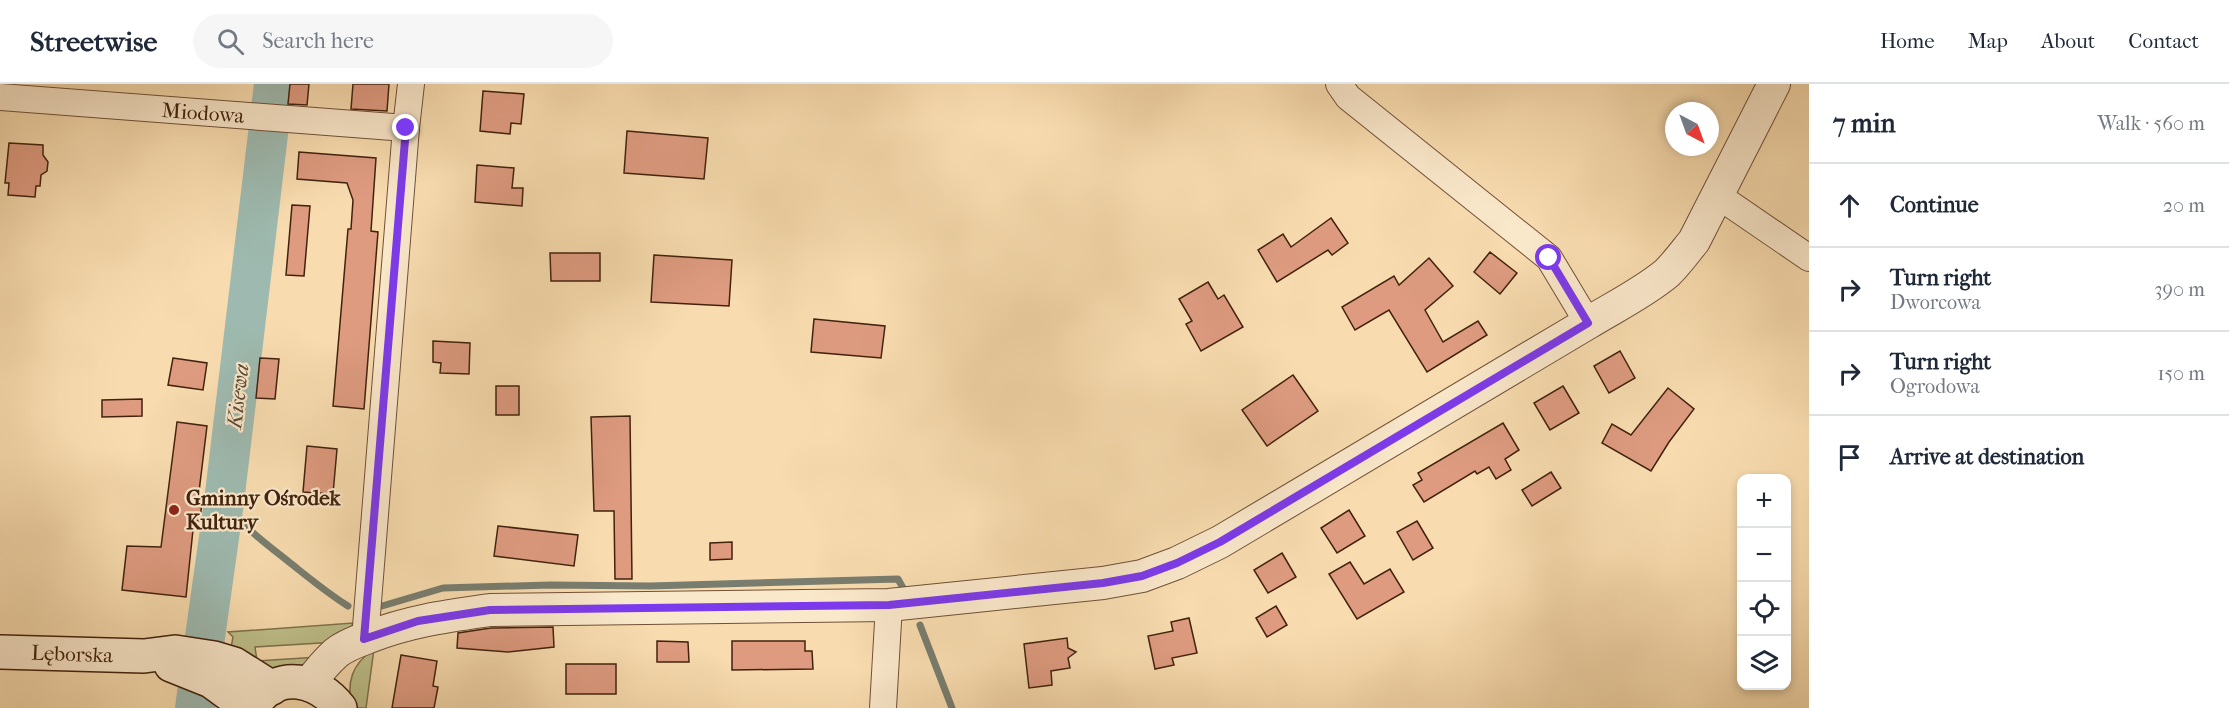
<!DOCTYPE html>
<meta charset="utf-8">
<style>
:root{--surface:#fff;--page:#f6f6f7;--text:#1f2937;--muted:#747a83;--line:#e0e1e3}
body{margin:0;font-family:"IM FELL French Canon",serif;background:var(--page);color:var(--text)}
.controls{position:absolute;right:18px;bottom:18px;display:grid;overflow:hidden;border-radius:12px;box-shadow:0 3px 9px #0003}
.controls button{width:54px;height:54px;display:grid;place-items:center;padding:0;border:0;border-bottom:2px solid var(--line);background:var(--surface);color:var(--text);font:30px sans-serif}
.compass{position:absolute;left:1665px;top:18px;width:54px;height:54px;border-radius:50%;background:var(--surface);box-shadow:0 3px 9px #0003;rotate:139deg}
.stop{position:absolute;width:18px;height:18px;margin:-14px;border:4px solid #7c3aed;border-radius:50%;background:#fff}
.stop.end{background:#7c3aed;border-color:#fff;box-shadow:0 2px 6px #0008}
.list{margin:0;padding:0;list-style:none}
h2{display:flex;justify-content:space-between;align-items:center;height:78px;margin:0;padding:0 24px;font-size:26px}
h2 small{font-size:20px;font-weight:400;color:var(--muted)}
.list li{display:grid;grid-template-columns:39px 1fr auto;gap:18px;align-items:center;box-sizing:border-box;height:84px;padding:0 24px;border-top:2px solid var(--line)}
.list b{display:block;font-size:22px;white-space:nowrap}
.list p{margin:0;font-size:20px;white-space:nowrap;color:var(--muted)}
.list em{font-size:20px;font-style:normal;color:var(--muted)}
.icon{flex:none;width:33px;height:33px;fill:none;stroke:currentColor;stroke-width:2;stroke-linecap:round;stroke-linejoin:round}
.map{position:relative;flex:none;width:1809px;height:624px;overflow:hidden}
header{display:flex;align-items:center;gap:36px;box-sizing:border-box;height:84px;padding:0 30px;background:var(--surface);border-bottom:2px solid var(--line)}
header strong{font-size:28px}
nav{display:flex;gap:33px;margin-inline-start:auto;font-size:21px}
.search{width:420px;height:54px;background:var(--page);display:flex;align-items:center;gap:15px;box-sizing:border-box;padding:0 21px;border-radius:33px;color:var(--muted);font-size:22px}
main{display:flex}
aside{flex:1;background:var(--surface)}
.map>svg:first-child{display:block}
</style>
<header>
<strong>Streetwise</strong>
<div class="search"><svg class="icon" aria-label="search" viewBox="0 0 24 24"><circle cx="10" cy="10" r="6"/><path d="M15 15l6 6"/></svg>Search here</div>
<nav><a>Home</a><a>Map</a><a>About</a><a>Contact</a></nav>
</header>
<main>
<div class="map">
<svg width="1809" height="624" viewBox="0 0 1809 624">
<rect width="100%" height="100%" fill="#f8dcaf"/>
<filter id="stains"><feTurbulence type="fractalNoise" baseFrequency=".00333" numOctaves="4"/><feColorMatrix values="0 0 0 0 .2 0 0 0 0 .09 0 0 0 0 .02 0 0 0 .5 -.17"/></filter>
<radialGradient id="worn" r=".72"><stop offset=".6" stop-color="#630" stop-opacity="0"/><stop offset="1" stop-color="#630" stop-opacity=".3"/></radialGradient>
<g fill="#bec08a" stroke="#80714c" stroke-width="1.5">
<path d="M 353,539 L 349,549 L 337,558 L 255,563 L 257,577 L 319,573 C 280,596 268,586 230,569 L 233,553 L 228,548 Z"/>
<path d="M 374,565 L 366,624 L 352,624 C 346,598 352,580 374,565 Z"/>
</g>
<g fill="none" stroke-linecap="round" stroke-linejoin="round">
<g stroke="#797d6f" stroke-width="7">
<path d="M 224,418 C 242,442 265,459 289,478 C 308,493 327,509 348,522"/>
<polyline points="382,522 443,504 550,501 650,502 898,495 903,504"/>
<polyline points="920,541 952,624"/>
</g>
<polyline stroke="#9ebab0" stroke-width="40" points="195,624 224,418 274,0"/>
</g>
<g fill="#de9b80" stroke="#42220d" stroke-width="1.5">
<polygon points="290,0 309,0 307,21 288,20"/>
<polygon points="353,0 389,0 387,27 351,25"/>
<polygon points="483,7 524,10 521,40 511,39 510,50 480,47"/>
<polygon points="627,47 708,54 704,95 624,89"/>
<polygon points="9,59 43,61 43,71 48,78 47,87 41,91 40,102 36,102 35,113 8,111 9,99 5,99"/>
<polygon points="299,68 376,74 371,147 378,148 364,325 333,322 348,145 351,145 353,116 347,99 297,95"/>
<polygon points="477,81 514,84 512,104 523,104 522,122 475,118"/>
<polygon points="292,121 310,122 304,192 286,191"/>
<polygon points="1331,134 1348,159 1332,171 1328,166 1277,198 1258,166 1283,150 1291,163"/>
<polygon points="1490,168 1517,189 1500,210 1474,188"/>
<polygon points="550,169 600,169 600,197 551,197"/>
<polygon points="654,171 732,176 729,222 651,218"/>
<polygon points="1429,174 1453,202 1425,226 1443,258 1478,237 1487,251 1427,288 1389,226 1355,246 1342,223 1394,192 1399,201"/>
<polygon points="1208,198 1218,215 1224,211 1243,243 1201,267 1186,240 1192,237 1179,215"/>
<polygon points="814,235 885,242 881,274 811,268"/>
<polygon points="433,257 470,259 469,290 440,289 441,279 433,278"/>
<polygon points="1620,267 1635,294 1609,309 1594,282"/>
<polygon points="173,274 207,279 203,306 168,301"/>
<polygon points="260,274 279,275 275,315 256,314"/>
<polygon points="1293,291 1318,327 1267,362 1242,326"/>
<rect x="496" y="302" width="23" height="29"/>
<polygon points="1563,302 1579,329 1550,346 1534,319"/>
<polygon points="1668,304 1694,325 1669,358 1651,387 1602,359 1612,340 1631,351"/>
<polygon points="142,315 142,332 102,333 102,316"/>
<polygon points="630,332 632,495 615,495 614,427 594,427 591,333"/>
<polygon points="177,338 207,342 198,416 202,417 200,437 194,436 186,513 122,506 127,462 161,463"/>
<polygon points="1503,339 1519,366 1505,375 1511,386 1496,395 1489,383 1477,390 1475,387 1424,418 1413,401 1422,396 1418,389"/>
<polygon points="307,362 337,365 333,410 303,408"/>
<polygon points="1551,388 1561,404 1532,422 1522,406"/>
<polygon points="1349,426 1365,452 1337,469 1321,444"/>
<polygon points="1417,437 1433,464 1413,476 1397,448"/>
<polygon points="498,442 578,451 574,482 494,472"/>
<polygon points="732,458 732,475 710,476 710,459"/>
<polygon points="1282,469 1296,493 1268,509 1254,486"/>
<polygon points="1350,478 1364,500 1390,485 1404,508 1357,535 1329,490"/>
<polygon points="1276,522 1287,541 1267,553 1256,534"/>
<polygon points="1189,534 1197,569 1172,574 1174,581 1155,585 1148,552 1173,547 1171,538"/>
<polygon points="553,543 554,563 508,568 457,564 458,549 491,544"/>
<polygon points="1067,554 1068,564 1076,568 1068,574 1070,584 1051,587 1052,601 1029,604 1024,560"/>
<polygon points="657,557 688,558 689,578 657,578"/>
<polygon points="732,557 805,557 805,567 812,567 813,585 732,586"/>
<polygon points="401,571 437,577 433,602 438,603 434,624 392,624"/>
<rect x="566" y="580" width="50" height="30"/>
</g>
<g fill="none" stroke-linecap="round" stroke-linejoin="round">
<defs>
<g id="minor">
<polyline points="1339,0 1348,13 1549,174 1588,239"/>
<polyline points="0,13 406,44"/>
<polyline points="1717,111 1809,174"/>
<polyline points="365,555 406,44 411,0"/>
<polyline points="883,624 889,521"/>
</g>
<path id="tertiary" d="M 309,600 C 317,589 326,578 336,569 C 346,561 358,557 369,553 C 409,537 448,532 490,526 L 889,521 L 1103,499 L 1142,492 L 1177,479 L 1220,458 L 1588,239 C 1614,223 1643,209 1667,189 C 1677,179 1685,168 1694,157 L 1774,0"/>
<g id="secondary">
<polyline points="0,568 144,572 175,568 214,574 234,580 272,604"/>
<polyline points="171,581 211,597 248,624"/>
<path d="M 256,618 C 279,585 319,596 340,624"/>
</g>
</defs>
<use href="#minor" stroke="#705036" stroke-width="28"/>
<use href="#tertiary" stroke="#705036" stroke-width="34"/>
<use href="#secondary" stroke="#42220d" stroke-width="36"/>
<use href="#minor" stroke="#fae8cb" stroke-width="26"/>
<use href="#tertiary" stroke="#fae8cb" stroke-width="32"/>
<use href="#secondary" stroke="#fae8cb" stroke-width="33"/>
</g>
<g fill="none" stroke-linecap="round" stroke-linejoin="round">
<polyline stroke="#7c3aed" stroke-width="8" points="406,44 364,555 418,537 490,526 889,521 1103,499 1142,492 1177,479 1220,458 1588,239 1549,174"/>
</g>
<circle fill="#8f2418" stroke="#fae8cb" stroke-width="2" cx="174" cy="426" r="6"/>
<g text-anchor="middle" stroke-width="4.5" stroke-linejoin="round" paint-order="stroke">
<g font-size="21" fill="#42220d" stroke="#fae8cb">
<text transform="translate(203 29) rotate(4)" y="7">Miodowa</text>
<text transform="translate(72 570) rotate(2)" y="7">Lęborska</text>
</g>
<g font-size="21" font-weight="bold" fill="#42220d" stroke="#fae8cb" text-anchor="start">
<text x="186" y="421">Gminny Ośrodek<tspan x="186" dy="24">Kultury</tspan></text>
</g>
<g font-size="22" font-style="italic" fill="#594836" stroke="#fae8cb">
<text transform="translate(237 312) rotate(-83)" y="8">Kisewa</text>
</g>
</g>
<rect width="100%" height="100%" filter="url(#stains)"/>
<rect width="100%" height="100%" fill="url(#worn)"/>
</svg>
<div class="controls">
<button>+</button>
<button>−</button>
<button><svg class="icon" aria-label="locate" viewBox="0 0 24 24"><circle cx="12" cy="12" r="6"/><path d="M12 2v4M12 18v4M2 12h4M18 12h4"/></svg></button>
<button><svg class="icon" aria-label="layers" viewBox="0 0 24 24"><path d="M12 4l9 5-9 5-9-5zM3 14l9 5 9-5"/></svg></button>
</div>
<svg class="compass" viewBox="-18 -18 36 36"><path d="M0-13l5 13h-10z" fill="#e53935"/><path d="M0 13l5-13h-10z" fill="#747a83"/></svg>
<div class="stop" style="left:1549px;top:174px"></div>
<div class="stop end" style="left:406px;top:44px"></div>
</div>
<aside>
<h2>7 min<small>Walk · 560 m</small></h2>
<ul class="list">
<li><svg class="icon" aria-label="ahead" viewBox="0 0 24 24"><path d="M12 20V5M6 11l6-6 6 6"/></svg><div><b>Continue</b></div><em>20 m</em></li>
<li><svg class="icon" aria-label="right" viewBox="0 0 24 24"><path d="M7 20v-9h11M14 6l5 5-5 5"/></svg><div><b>Turn right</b><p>Dworcowa</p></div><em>390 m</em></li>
<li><svg class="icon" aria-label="right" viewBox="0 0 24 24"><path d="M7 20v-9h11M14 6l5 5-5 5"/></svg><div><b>Turn right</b><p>Ogrodowa</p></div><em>150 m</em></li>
<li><svg class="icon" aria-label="arrive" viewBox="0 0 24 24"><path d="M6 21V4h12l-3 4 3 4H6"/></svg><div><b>Arrive at destination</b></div></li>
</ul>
</aside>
</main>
